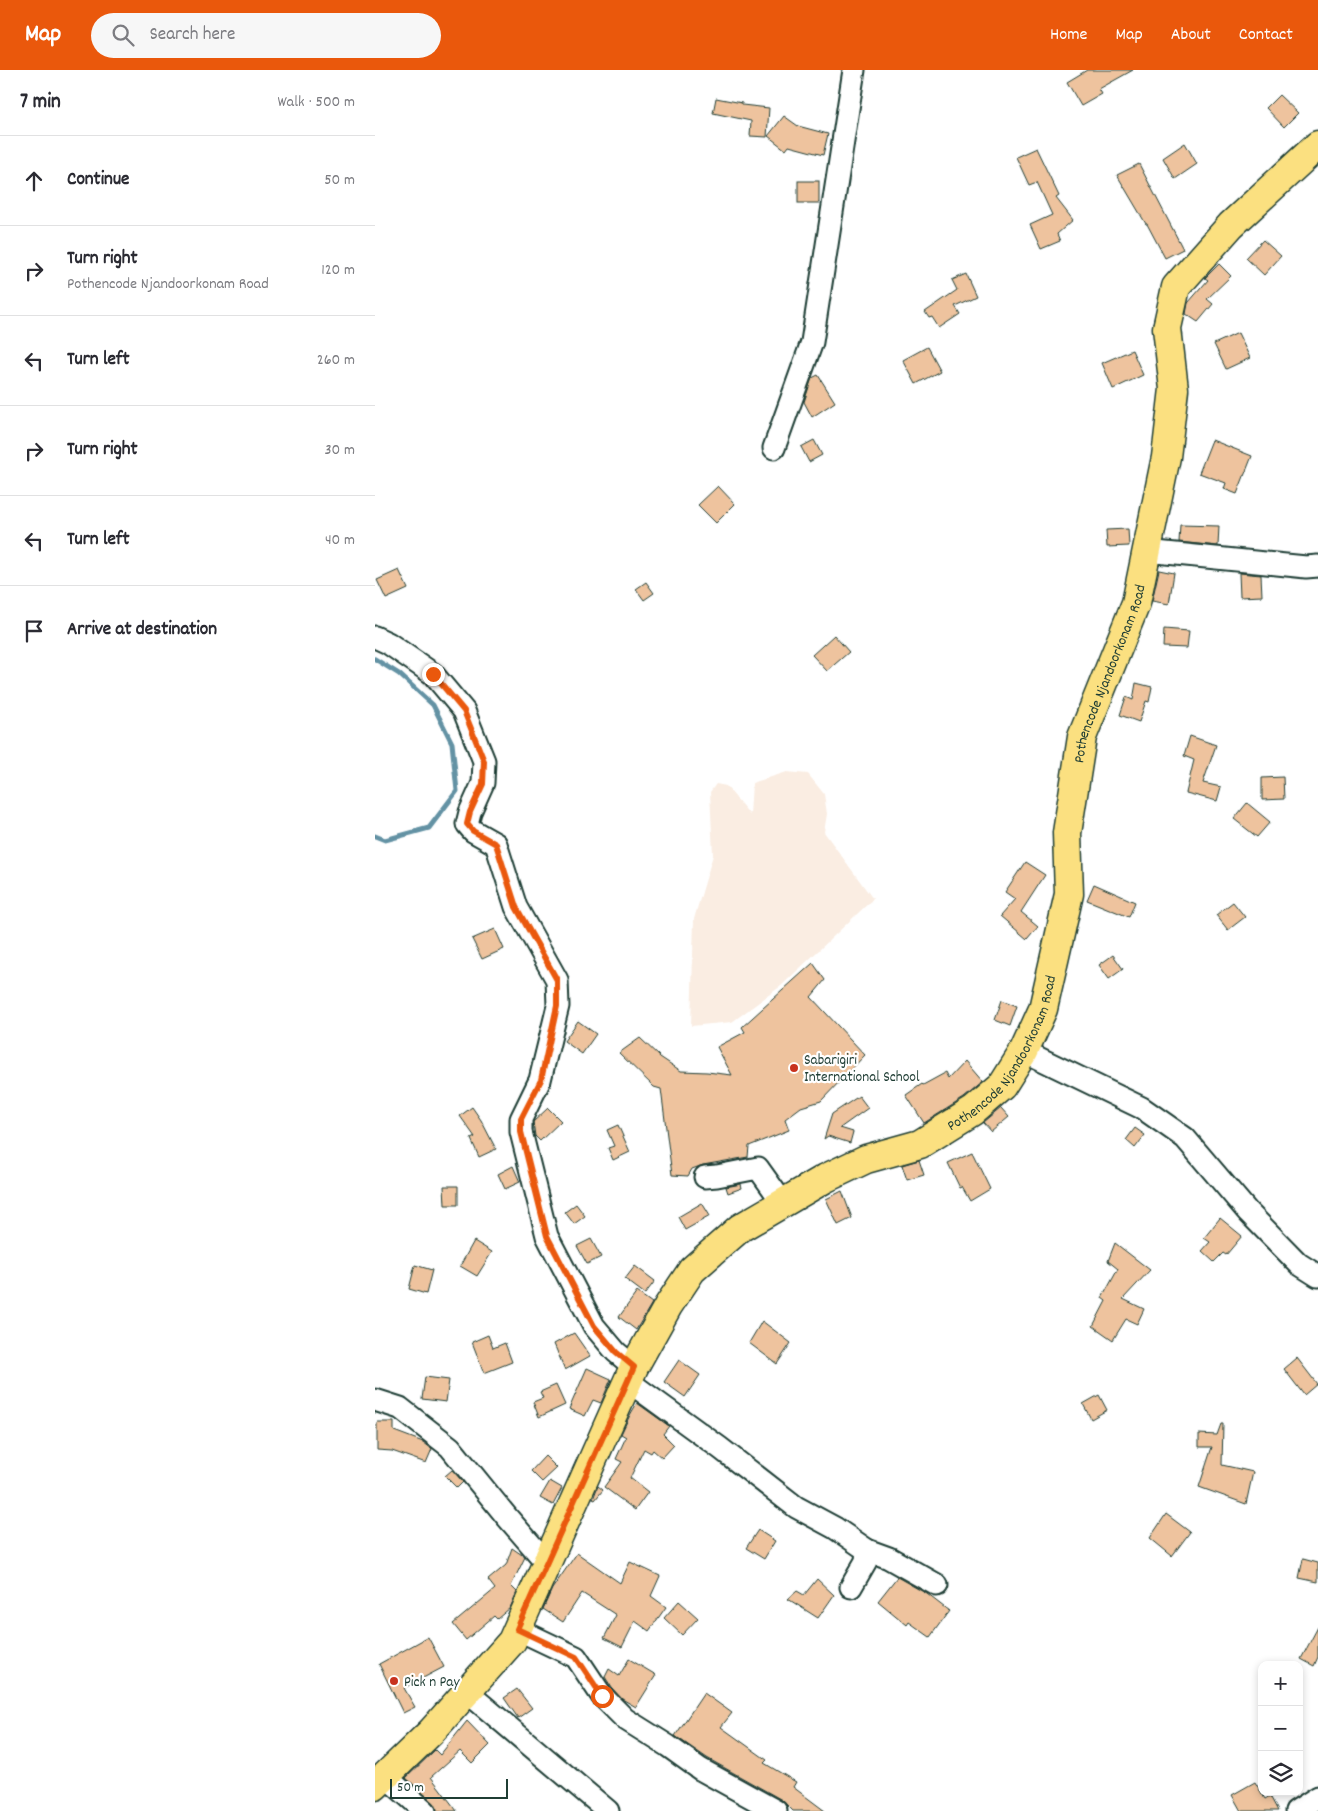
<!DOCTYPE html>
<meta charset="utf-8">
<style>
:root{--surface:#fff;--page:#f7f7f7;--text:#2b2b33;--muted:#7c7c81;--line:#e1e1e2;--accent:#ea580c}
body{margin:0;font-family:Dekko,sans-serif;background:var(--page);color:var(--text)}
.controls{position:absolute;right:15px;bottom:15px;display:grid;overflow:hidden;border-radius:10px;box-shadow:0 2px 8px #0003}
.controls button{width:45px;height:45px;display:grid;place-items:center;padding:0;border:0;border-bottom:1px solid var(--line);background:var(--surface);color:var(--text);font:25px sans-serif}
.scale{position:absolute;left:15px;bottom:12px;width:118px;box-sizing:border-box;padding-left:5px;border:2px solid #1f3d34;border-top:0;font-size:14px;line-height:18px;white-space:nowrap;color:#1f3d34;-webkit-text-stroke:4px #fff;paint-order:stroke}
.stop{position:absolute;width:15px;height:15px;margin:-11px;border:4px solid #ea580c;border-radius:50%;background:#fff}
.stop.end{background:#ea580c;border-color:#fff;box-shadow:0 1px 5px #0008}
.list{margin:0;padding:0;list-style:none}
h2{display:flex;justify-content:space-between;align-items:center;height:65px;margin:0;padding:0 20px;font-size:21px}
h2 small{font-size:16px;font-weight:400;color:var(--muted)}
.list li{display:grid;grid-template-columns:32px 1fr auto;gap:15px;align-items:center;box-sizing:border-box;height:90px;padding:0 20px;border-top:1px solid var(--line)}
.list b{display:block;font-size:19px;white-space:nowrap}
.list p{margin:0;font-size:16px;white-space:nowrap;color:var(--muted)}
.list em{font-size:16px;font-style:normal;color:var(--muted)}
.icon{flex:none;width:28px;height:28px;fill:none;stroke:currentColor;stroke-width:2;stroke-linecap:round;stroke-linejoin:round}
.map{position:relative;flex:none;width:943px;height:1741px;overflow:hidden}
header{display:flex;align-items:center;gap:30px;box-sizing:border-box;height:70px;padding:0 25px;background:var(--accent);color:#fff}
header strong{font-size:24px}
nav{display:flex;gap:28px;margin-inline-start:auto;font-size:18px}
.search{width:350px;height:45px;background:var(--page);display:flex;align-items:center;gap:12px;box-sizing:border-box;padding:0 18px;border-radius:28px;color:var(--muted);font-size:19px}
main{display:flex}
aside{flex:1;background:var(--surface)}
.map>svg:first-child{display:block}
</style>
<header>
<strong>Map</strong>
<div class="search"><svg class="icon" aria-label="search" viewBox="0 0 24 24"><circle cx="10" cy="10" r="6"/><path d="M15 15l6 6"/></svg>Search here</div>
<nav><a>Home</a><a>Map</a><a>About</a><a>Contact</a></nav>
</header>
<main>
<aside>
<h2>7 min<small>Walk · 500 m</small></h2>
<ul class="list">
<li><svg class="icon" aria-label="ahead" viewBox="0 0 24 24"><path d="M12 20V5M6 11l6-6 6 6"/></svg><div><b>Continue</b></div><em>50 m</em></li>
<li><svg class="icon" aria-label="right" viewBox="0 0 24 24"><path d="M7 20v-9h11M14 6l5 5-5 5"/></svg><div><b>Turn right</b><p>Pothencode Njandoorkonam Road</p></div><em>120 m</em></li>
<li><svg class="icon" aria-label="left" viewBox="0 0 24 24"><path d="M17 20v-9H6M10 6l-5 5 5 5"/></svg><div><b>Turn left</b></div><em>260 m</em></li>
<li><svg class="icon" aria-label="right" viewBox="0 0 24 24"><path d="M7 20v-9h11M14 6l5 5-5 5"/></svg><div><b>Turn right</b></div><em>30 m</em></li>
<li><svg class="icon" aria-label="left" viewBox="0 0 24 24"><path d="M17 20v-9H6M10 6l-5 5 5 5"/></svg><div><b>Turn left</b></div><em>40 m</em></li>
<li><svg class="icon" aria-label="arrive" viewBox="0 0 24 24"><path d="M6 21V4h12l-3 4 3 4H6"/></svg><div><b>Arrive at destination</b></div></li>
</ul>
</aside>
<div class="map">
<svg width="943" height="1741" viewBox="0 0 943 1741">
<rect width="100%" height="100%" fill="#fff"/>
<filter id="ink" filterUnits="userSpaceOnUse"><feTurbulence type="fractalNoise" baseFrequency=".02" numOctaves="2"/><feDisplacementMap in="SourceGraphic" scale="10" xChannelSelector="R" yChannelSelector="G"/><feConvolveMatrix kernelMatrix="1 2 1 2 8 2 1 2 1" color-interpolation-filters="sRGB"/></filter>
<g filter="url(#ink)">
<polygon fill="#faede2" points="412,702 433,704 449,724 452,744 449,762 498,829 406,916 357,952 316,956 319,849 338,785 335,722 341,714 351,716 375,745 377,713"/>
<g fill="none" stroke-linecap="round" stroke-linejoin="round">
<polyline stroke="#6392a4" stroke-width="5" points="0,589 24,604 58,635 77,673 82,721 54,758 10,770 0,766"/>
</g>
<g fill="#eec39e" stroke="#1f3d34">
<polygon points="712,0 758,0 724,19 727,24 706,36 692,12"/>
<polygon points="904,25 923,43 909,57 891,38"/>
<polygon points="341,28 367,33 367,35 394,38 392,67 375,66 376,51 338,43"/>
<polygon points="409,46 423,56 453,64 448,85 414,76 411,80 393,66"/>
<polygon points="810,73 822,94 800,109 788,88"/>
<polygon points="661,78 684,126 681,128 698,150 682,164 685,171 666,179 655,155 677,145 662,112 654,115 641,87"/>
<polygon points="764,94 808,179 790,188 772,154 771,154 742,105"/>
<rect x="423" y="111" width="21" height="22"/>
<polygon points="888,170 906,186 889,205 871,188"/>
<polygon points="844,194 856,206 832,229 838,234 823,252 811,244 813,233 833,210 830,208"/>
<polygon points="591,204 601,226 580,236 585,244 564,258 557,247 554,248 550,242 582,220 577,210"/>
<polygon points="863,263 875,288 851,299 839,274"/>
<polygon points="552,277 565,301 541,314 528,290"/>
<polygon points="757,280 768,305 738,319 727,293"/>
<polygon points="443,305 460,332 437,347 429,332 437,308"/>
<polygon points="439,370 447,385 434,392 426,377"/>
<polygon points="837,370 877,386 862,424 849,419 851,413 824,403"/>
<polygon points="343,416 360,434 341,453 323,435"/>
<polygon points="805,455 844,456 843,476 804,472"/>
<polygon points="753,459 754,476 732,477 731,460"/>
<polygon points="24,500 33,519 11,529 2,510"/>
<polygon points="784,500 799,503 794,534 777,531"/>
<polygon points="864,503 886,505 887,526 865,527"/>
<polygon points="271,512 279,523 269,530 261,519"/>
<polygon points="789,559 814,561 812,578 788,577"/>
<polygon points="459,565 474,582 452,601 437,585"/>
<polygon points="761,613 777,617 774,632 771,631 764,652 745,645 751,627 758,630"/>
<polygon points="815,666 841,675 828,713 846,717 842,731 811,723 819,690 809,686"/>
<polygon points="908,707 909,729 887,730 887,708"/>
<polygon points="872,733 895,752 882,767 859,749"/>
<polygon points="650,792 670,805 646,842 663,856 652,869 625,846 640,829 630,822"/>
<polygon points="719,814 760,832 754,847 712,830"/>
<polygon points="858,832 870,847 853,860 841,845"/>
<polygon points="120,859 129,879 107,889 97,869"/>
<polygon points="738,885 748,899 734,909 724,895"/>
<polygon points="438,893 450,910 436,927 490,985 446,1031 426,1037 410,1049 414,1060 374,1076 373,1087 328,1095 317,1099 313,1106 297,1105 286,1019 279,1017 244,983 265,968 285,987 306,1001 332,1002 357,1005 342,977 370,962 367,957"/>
<polygon points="627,930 642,936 635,956 620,950"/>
<polygon points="203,951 221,964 207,984 189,971"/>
<polygon points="590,991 608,1012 589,1028 549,1053 531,1025 547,1014 548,1015 570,1003 573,1009"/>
<polygon points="484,1026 493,1038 465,1058 478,1062 475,1073 453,1066 449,1069 457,1044"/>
<polygon points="97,1037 106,1050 121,1079 104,1087 96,1069 100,1067 85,1046"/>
<polygon points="173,1038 186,1051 165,1071 160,1066 158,1052"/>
<polygon points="626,1038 634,1047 616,1062 608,1053"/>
<polygon points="243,1055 255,1082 238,1090 233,1078 239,1076 232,1060"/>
<polygon points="760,1058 770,1065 760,1078 751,1070"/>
<polygon points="597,1082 615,1119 595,1131 587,1117 585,1118 573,1093"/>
<polygon points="544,1090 549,1105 532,1110 527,1095"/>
<polygon points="138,1096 145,1112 130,1119 123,1104"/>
<polygon points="366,1114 367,1118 353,1123 351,1117"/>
<polygon points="69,1116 83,1116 83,1135 70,1135"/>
<polygon points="467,1121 477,1148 463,1155 451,1129"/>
<polygon points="327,1133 335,1146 310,1160 303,1147"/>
<polygon points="201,1134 210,1146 199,1154 190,1142"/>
<polygon points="845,1148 867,1166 851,1185 848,1183 839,1192 827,1181 835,1172 829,1168"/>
<polygon points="216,1169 226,1187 212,1194 202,1176"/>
<polygon points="99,1171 117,1182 102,1206 85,1196"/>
<polygon points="740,1173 775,1200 748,1229 769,1239 762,1254 751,1249 738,1270 718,1256 731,1231 727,1228 743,1199 733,1191"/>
<polygon points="40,1195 57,1200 51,1224 34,1219"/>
<polygon points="260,1196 280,1211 270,1224 250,1209"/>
<polygon points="262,1222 277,1233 261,1260 244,1247"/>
<polygon points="387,1251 416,1273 402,1294 374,1273"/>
<polygon points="199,1263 215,1286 190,1300 179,1274"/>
<polygon points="113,1265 118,1278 130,1273 137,1292 109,1303 97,1272"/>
<polygon points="922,1288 942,1314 929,1325 909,1299"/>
<polygon points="304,1290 325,1305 310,1327 289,1312"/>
<polygon points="212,1298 236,1309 226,1333 218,1330 210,1346 194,1339"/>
<polygon points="50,1307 74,1310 71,1332 47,1329"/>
<polygon points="181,1315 190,1335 164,1347 158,1332 168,1328 165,1322"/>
<polygon points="724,1325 732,1340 716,1349 708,1334"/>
<polygon points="262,1333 294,1356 288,1364 299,1375 287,1388 278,1380 276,1383 269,1379 255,1408 273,1422 260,1440 229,1417 247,1392 241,1389 251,1367 246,1364 255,1345"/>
<polygon points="2,1352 19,1352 19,1361 48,1372 57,1379 51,1393 17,1381 2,1380"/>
<polygon points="846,1354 848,1354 847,1395 878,1402 871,1434 824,1417 837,1377 824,1377 824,1364 842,1365"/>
<polygon points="170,1386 182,1398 167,1412 156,1401"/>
<polygon points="77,1400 88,1412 82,1418 70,1406"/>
<polygon points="175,1411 187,1418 178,1435 165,1428"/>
<polygon points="223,1416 228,1420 220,1430 218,1429"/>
<polygon points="791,1444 815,1462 797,1486 775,1468"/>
<polygon points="383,1460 400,1471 389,1489 371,1478"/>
<polygon points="137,1478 150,1487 136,1516 142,1522 135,1538 122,1549 119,1546 91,1570 78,1554 120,1519 113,1510 131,1495"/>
<polygon points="202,1483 245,1513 255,1492 285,1506 276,1526 291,1537 274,1561 260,1551 247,1577 229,1568 241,1545 207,1523 188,1552 168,1539 177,1519"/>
<polygon points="928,1489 943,1493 943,1512 924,1508"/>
<polygon points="522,1507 552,1524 574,1541 555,1567 534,1552 532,1555 503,1531"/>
<polygon points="442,1509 459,1525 443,1548 413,1529 422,1521 429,1525"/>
<polygon points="304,1531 323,1548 307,1565 289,1548"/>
<polygon points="943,1557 943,1587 939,1596 926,1589"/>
<polygon points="53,1567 69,1597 29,1618 40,1637 28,1643 4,1594"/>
<polygon points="254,1589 281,1605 261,1637 247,1629 237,1618 230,1607 234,1599 244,1606"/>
<polygon points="142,1619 157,1638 143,1648 129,1628"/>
<polygon points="329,1623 357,1643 346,1657 392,1690 389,1693 421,1712 418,1717 450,1741 418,1741 407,1730 332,1688 300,1666"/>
<polygon points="92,1651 115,1675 97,1693 85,1681 56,1707 82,1741 62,1741 58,1732 31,1708 60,1680 65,1685"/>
<polygon points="880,1712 890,1729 895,1726 903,1741 866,1741 857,1725"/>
</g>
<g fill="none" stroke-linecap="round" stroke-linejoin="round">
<defs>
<g id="minor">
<polyline points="399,378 437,272 479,0"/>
<polyline points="771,481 931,497 943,496"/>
<polyline points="0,567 13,573 58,604 89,641 109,691 108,713 95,742 92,754 98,761 121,774 141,837 182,910 183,936 165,1010 146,1049 146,1062 172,1166 219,1256 241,1282 259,1297"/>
<polyline points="649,981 767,1038 810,1068 873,1142 924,1194 943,1206"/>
<polyline points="330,1107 342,1106 383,1098 408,1133"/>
<polyline points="253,1311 345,1378 421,1437 460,1458 492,1480 491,1491 476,1517"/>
<polyline points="0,1330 25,1338 75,1377 132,1447 171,1492"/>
<polyline points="492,1480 514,1488 562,1515"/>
<polyline points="142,1559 201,1587 227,1626 250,1649 293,1676 325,1699 401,1741"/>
<polyline points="92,1622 233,1741"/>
<polyline points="10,1706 50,1741"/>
<polyline points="921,1741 943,1727"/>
</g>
<g id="major">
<path id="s1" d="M 0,1716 L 56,1662 L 137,1571 L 259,1297 L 293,1236 L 317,1200 L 365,1158 L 451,1108 L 491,1089 L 545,1074 L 598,1041 L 627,1016 L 649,981 L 668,939 L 694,824 L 692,763 L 707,667 L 761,533 L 791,387 L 799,319 L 792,258 L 801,217 L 856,155 L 943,75"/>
</g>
</defs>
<use href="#minor" stroke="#1f3d34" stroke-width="25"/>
<use href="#major" stroke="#1f3d34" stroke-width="31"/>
<use href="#minor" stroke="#fff" stroke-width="21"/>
<use href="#major" stroke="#fbe080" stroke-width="28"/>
</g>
</g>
<g fill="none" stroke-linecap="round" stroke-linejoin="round" filter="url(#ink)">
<polyline stroke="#ea580c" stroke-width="6" points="58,604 89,641 109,691 108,714 95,742 92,754 98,761 121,774 141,837 182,910 182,936 166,1010 146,1049 146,1062 172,1166 219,1256 241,1282 259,1297 142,1559 201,1587 227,1626"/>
</g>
<g fill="#c8321e" stroke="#fff" stroke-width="2">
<circle cx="419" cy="998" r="5"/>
<circle cx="19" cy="1611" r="5"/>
</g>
<g text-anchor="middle" stroke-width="4.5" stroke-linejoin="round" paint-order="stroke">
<g font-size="15" fill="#1f3d34" stroke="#fff">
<text dy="5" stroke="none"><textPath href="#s1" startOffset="1409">Pothencode Njandoorkonam Road</textPath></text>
<text dy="5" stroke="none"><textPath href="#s1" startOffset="1004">Pothencode Njandoorkonam Road</textPath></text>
</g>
<g font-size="15" fill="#1f3d34" stroke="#fff" text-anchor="start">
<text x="429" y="994">Sabarigiri<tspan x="429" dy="17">International School</tspan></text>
<text x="29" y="1616">Pick n Pay</text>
</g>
</g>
</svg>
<div class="controls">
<button>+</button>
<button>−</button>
<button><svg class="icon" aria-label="layers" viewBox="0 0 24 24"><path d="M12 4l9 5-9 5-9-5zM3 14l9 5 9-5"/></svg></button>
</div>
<div class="scale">50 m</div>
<div class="stop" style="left:227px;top:1626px"></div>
<div class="stop end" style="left:58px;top:604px"></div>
</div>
</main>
